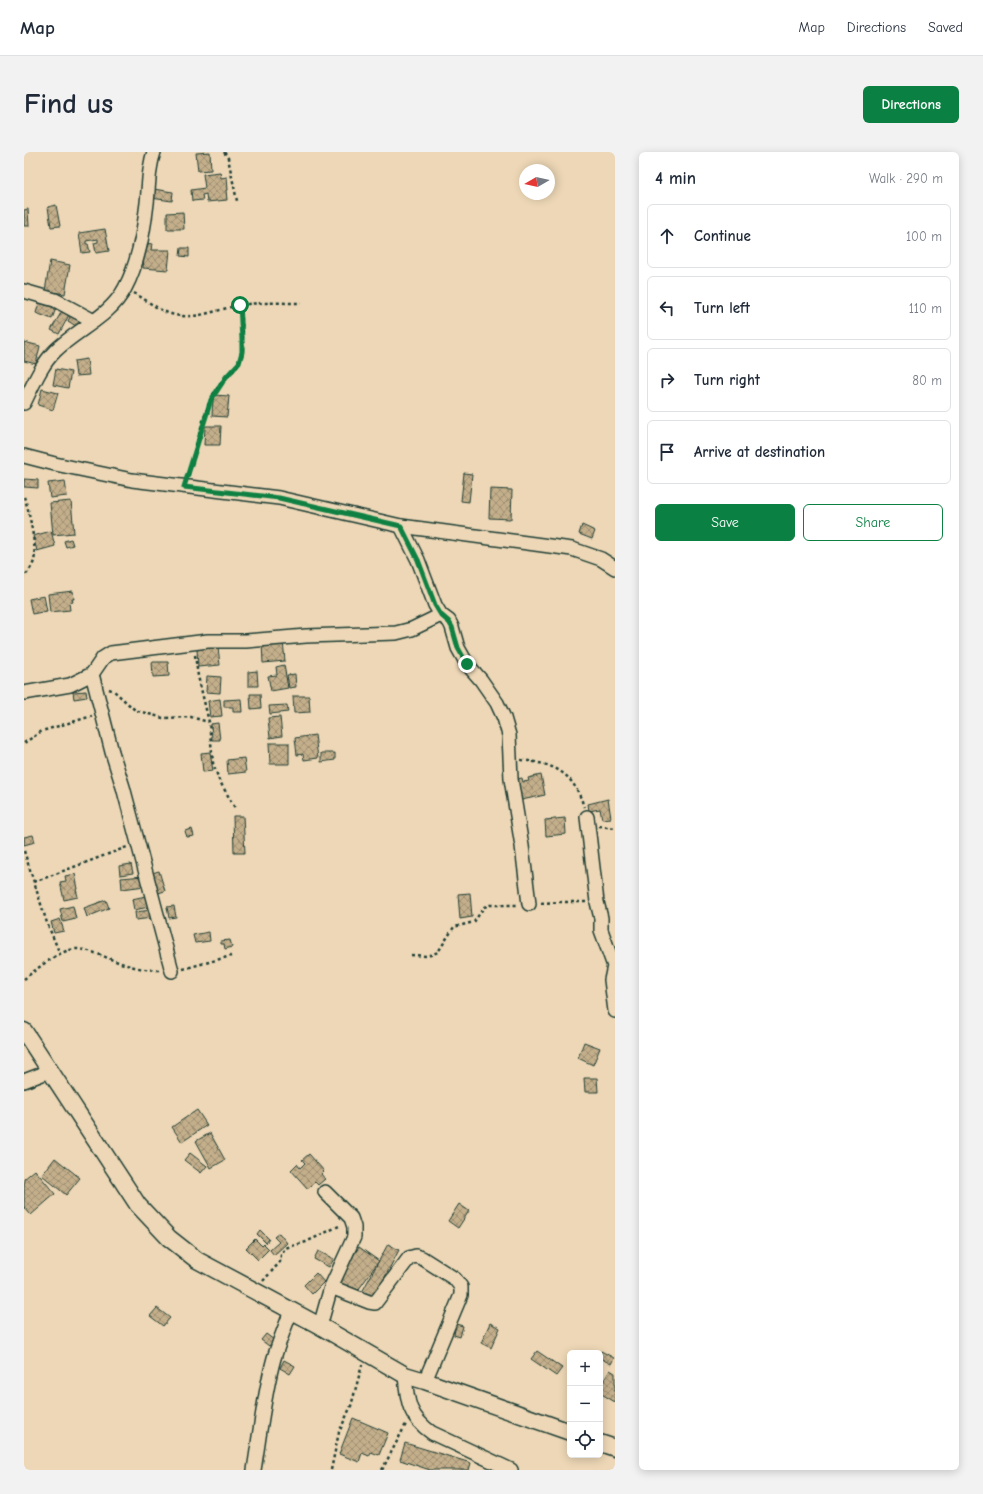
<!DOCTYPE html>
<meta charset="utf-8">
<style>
:root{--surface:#fff;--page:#f2f2f3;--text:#1f2937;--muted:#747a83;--line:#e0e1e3;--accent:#0b8043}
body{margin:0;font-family:"Comic Neue",sans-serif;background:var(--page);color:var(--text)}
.controls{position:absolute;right:12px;bottom:12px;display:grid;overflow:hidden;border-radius:6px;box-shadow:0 2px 10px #0003}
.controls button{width:36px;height:36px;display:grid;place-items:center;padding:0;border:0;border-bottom:1px solid var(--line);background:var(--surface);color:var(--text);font:20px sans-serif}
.compass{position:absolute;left:495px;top:12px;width:36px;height:36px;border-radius:50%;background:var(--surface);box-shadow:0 2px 10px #0003;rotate:261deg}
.stop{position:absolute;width:12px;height:12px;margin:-9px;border:3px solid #0b8043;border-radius:50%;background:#fff}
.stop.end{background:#0b8043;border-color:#fff;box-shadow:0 1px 4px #0008}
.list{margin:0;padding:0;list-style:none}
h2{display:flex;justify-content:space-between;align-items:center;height:52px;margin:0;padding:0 16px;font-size:17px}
h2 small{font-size:13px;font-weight:400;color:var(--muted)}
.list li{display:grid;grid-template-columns:26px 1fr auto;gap:12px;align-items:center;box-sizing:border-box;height:64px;margin:0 8px 8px;padding:0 8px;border:1px solid var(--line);border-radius:6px}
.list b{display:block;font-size:15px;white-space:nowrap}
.list em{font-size:13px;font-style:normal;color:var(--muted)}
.actions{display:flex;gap:8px;padding:12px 16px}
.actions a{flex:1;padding:9px 0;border:1px solid var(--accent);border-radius:6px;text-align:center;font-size:14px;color:var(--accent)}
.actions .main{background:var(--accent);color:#fff}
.icon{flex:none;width:22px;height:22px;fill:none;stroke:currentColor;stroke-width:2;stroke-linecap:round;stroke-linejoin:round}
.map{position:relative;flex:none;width:591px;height:1318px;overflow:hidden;border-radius:6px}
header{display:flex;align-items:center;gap:24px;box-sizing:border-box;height:56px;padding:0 20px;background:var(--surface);border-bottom:1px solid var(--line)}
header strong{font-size:19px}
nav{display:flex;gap:22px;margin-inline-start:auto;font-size:14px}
.intro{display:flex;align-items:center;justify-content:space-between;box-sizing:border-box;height:96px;padding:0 24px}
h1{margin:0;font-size:28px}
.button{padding:10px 18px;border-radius:6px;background:var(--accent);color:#fff;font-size:14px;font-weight:700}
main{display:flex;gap:24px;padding:0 24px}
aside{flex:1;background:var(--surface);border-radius:6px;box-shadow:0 2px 10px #0003}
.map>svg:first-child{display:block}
</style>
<header>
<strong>Map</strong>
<nav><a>Map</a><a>Directions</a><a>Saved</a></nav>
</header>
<div class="intro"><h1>Find us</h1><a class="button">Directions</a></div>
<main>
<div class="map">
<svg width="591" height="1318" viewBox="0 0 591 1318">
<defs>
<pattern id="building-cross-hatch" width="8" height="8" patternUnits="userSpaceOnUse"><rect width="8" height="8" fill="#c4af8b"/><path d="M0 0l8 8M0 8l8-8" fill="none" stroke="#9f9072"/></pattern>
</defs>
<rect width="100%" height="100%" fill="#edd7b6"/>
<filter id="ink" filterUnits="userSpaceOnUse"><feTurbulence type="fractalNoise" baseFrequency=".025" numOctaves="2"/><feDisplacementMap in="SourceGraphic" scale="8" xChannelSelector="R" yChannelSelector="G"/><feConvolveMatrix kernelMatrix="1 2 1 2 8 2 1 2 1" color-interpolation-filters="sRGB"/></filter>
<g filter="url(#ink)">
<g fill="url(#building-cross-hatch)" stroke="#1f3d34">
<polygon points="186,0 187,18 174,19 172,1"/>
<polygon points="196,20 197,26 203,25 204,38 202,38 203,48 183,50 182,42 178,43 179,48 168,49 167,38 181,36 179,22"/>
<polygon points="129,37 149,40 148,49 127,46"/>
<polygon points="32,53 36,74 27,75 24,55"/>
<polygon points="4,57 5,74 0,74 0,58"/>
<polygon points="159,60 160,77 143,77 143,61"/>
<polygon points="81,77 85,99 72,101 70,91 74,90 74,87 62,89 62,92 64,92 66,100 58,101 55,81"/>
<polygon points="121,91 128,92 127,98 146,98 144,118 119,116"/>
<polygon points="157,96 165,96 165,105 156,104"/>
<polygon points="26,109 46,113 41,142 21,139"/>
<polygon points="15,151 32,156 28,167 12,161"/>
<polygon points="38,159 45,163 35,182 27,178"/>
<polygon points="47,163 58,170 55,176 44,169"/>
<polygon points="0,190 16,194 12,212 0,209"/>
<polygon points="63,207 65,223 52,224 50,209"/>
<polygon points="32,217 47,220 44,236 29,233"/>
<polygon points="18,237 34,241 29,258 14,253"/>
<polygon points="189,243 205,244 203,265 188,264"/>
<polygon points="181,274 197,274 196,293 180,293"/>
<polygon points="440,321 448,322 445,350 437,349"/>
<polygon points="0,327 14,328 14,336 0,335"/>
<polygon points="41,329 43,344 26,346 24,331"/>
<polygon points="466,337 488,338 487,367 465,366"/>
<polygon points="47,349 50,381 29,383 26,351"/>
<polygon points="558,373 571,379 568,387 555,382"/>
<polygon points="27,379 31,394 13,399 9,384"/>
<polygon points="47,387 49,393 42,395 40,389"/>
<polygon points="49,439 50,447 48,447 49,450 45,451 46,458 26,460 24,442"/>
<polygon points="20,444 23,459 8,462 5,447"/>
<polygon points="259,489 261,509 239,511 238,491"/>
<polygon points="194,495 196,513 174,515 173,497"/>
<polygon points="128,510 144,510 145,524 129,525"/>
<polygon points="260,513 264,536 247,539 244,524 253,523 252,515"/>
<polygon points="233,519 234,534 224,534 224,520"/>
<polygon points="271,522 272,535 265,536 263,523"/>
<polygon points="183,524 197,525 196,541 182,540"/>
<polygon points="62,539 63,545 50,547 49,540"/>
<polygon points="226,542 236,542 237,556 227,557"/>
<polygon points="269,544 285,544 286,560 270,561"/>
<polygon points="196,547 198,564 186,565 184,549"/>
<polygon points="217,547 218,560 209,560 209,555 200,555 200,548"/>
<polygon points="263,553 264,560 246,562 245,554"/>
<polygon points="256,565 258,584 246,586 244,566"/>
<polygon points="194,571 196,588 188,588 187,572"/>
<polygon points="291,583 294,606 280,608 279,602 273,603 271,586"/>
<polygon points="245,591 265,591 265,612 246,612"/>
<polygon points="186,600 189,619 179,620 177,601"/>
<polygon points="297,601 311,601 311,608 297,610"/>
<polygon points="220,606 222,620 204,622 203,608"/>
<polygon points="517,623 521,643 493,649 489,628 498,626 499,630 505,629 504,626"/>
<polygon points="584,647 587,666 578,667 576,657 565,659 564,652"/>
<polygon points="209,664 219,664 221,701 210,701"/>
<polygon points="541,666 542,682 522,684 521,668"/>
<polygon points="168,677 170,684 163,685 161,679"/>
<polygon points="9,683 11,690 0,693 0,685"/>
<polygon points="107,712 109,721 96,723 95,714"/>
<polygon points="135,719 141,739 134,741 128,721"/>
<polygon points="51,722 54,737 52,737 54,745 40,748 36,730 42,729 41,724"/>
<polygon points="120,724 121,734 98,737 97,726"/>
<polygon points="446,741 448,765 436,767 434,742"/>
<polygon points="122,744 125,755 110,758 108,747"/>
<polygon points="82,748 85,756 63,765 60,756"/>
<polygon points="49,754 52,767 39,770 36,757"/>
<polygon points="150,754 152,765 145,766 143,755"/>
<polygon points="128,758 128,766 112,768 111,760"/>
<polygon points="36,767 40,779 30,781 27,770"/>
<polygon points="185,780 186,789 171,791 169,783"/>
<polygon points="206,788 208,795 201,797 200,792 197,792 197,789"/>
<polygon points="560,890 576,896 569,913 554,906"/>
<polygon points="560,926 573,926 574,940 561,940"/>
<polygon points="173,958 183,973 158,990 148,975"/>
<polygon points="186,981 201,1008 187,1016 172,989"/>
<polygon points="166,1001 183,1014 177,1021 160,1008"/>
<polygon points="285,1002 300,1019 297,1022 301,1027 294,1033 291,1030 284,1037 267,1018 273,1012 276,1016 281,1011 278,1008"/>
<polygon points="31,1006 56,1026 42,1043 18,1023"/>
<polygon points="11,1018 31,1042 7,1063 0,1055 0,1027"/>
<polygon points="435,1052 445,1059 434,1076 424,1069"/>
<polygon points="236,1078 245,1087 242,1091 233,1082"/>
<polygon points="255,1081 263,1091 250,1103 246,1098 255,1090 250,1085"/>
<polygon points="231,1087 238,1094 240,1092 245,1097 234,1108 222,1096"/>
<polygon points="364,1092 375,1098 349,1148 337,1142"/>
<polygon points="335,1095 355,1109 332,1141 313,1128"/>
<polygon points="294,1099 310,1107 305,1115 290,1107"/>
<polygon points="292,1121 300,1130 288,1142 280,1133"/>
<polygon points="133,1156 146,1166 139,1174 126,1164"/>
<polygon points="466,1171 476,1176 467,1196 457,1191"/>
<polygon points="432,1172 439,1174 436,1185 430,1183"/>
<polygon points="242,1182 250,1188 245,1194 237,1188"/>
<polygon points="513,1199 538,1216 532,1224 507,1207"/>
<polygon points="577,1199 590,1206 587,1212 576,1206"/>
<polygon points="260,1208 271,1214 266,1222 256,1216"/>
<polygon points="586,1218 591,1221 591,1250 576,1241 576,1235"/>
<polygon points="329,1266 364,1281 355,1303 347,1300 345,1304 338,1301 335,1310 315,1302"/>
<polygon points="381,1291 447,1311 445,1318 406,1318 376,1308"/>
</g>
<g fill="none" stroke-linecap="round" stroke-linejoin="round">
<defs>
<g id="minor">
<polyline points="0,139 31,148 70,169"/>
<path d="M 0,251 C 9,233 17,213 31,199 C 53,177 86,165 101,136 C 114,112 120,78 123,51 C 125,33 124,17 130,0"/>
<polyline points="0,304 31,312 108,328 255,346 377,374 548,397 577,407 591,416"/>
<polyline points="377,374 394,408 411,453 417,463 425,469 428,475 434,496 443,512 457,528 473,551 480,566 485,583 487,627 498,694 505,752"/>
<polyline points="68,522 88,600 99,635 148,819"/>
<polyline points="0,541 46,533 68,522 79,506 87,501 184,489 222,489 282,484 372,481 388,477 417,463"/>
<polyline points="563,665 573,750 577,766 577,778 590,814 587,828 591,859"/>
<polyline points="0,929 26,919"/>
<polyline points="307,1135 345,1150 351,1151 385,1106 392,1104 398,1106 431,1127 437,1135 437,1143 401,1229"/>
<polyline points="296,1174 307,1135 330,1085 330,1075 327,1066 301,1040"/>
<path d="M 381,1223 C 383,1250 385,1265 408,1281 L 487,1318"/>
<path d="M 230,1318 C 236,1281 240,1242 250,1206 C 255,1190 261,1175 267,1159"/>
</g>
<g id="major">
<polyline points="0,879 114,1053 145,1086 173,1108 296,1174 381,1223 401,1229 546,1280"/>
<polyline points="576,1291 591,1296"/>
</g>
</defs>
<use href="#minor" stroke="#1f3d34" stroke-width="16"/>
<use href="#major" stroke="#1f3d34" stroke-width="19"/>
<g stroke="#1f3d34" stroke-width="2.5" stroke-dasharray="3 3" stroke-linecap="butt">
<polyline points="200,0 204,6 213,49"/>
<path d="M 110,141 C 123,148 136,160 151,163 C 173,168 194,157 216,153 C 236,150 257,151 277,151"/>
<path d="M 164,323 C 172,298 177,273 186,249 C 192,234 206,224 214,212 C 223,199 217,169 216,153"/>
<path d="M 0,345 C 5,356 13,399 10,409 C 8,415 4,420 0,425"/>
<polyline points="171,503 174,524 185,570 189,611 195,628 211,656"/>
<polyline points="85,537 90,539 111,558 139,566 167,565 184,570"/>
<polyline points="0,591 18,579 68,564"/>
<path d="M 497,608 C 531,612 549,620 560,655"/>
<polyline points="575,674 591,676"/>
<polyline points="0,699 23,771 36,802"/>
<polyline points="10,730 103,695"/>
<polyline points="517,751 537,750 562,750"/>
<polyline points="387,803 404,804 414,800 430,775 450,770 460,755 466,753 494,753"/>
<polyline points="159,817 207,804"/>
<path d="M 0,827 C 13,817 36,797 53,797 C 69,798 84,807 100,812 C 111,816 124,818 136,818"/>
<polyline points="239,1129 256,1110 257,1103 261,1096 282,1090 317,1073"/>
<polyline points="307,1318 315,1280 327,1254 338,1213"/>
<polyline points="358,1318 382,1272"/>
</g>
<use href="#minor" stroke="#edd7b6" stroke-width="13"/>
<use href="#major" stroke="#edd7b6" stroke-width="16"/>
</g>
</g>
<g fill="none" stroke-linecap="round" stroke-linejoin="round" filter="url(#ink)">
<polyline stroke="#0b8043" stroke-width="5" points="216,153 218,187 218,200 215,211 202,225 187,248 160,335 255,346 377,374 394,408 411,453 417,463 425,470 428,475 434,496 443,512"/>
</g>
</svg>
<div class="controls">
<button>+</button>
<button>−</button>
<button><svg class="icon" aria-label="locate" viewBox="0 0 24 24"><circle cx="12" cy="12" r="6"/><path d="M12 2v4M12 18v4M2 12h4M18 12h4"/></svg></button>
</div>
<svg class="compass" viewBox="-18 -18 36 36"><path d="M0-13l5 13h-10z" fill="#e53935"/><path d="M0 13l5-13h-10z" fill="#747a83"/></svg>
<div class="stop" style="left:216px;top:153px"></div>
<div class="stop end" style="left:443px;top:512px"></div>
</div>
<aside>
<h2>4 min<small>Walk · 290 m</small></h2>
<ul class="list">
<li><svg class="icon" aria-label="ahead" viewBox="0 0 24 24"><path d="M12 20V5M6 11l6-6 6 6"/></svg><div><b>Continue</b></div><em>100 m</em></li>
<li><svg class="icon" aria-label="left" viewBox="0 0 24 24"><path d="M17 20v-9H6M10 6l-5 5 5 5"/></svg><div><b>Turn left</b></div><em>110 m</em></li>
<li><svg class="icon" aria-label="right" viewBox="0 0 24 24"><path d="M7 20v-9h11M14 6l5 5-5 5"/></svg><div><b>Turn right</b></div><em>80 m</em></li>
<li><svg class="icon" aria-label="arrive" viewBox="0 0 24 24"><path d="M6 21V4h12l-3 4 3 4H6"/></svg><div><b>Arrive at destination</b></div></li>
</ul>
<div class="actions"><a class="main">Save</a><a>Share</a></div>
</aside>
</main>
